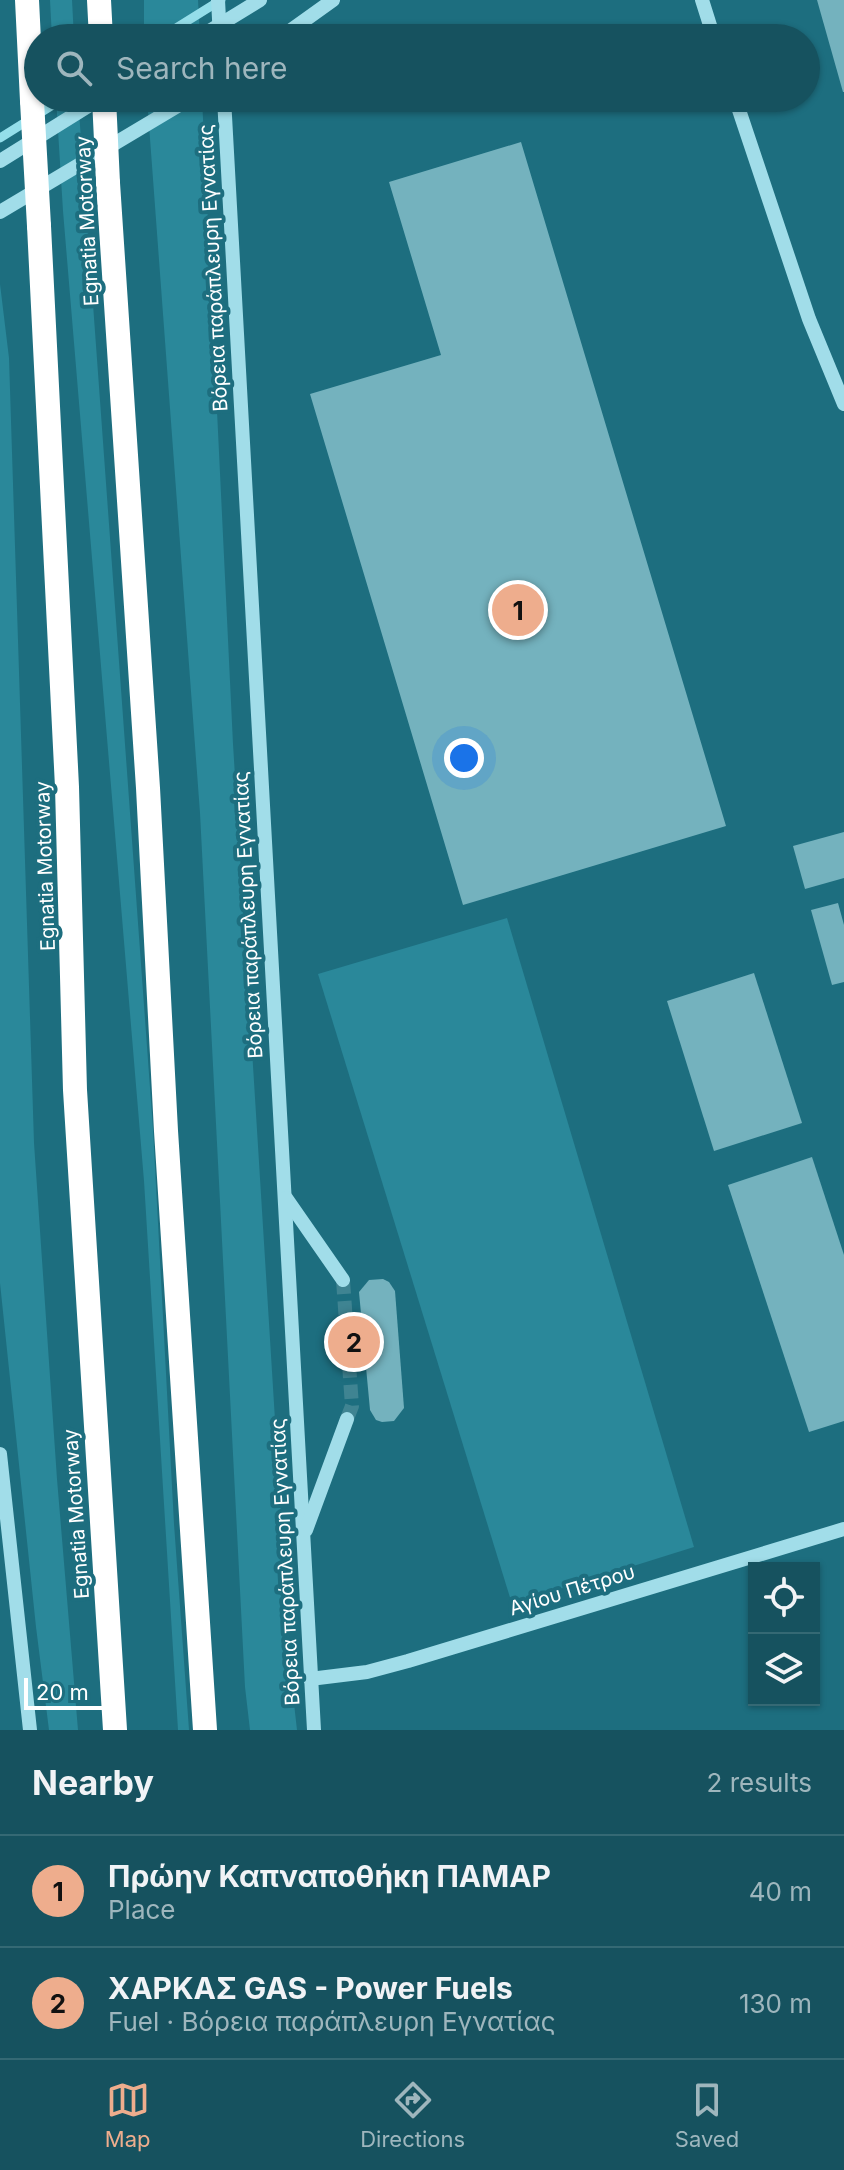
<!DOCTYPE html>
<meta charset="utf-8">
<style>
:root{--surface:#16525f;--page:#1f5865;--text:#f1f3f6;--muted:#9eb6bd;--line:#356974;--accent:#eead8d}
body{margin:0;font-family:Inter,sans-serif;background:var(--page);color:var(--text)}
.controls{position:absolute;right:24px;bottom:24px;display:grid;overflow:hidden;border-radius:0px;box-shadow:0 2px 6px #0004}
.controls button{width:72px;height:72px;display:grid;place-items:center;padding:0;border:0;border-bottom:2px solid var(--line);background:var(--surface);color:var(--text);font:40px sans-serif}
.scale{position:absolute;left:24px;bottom:20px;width:88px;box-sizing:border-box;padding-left:8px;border:4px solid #fff;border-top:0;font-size:22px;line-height:28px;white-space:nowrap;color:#fff;-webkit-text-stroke:6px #1d6e7f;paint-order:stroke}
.you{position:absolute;left:464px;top:758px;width:28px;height:28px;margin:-20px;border:6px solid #fff;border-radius:50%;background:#1a73e8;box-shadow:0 0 0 12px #1a73e833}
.badge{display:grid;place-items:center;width:52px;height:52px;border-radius:50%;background:var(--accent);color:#111;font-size:26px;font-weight:700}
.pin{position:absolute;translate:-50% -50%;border:4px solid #fff;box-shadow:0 2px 8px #0006}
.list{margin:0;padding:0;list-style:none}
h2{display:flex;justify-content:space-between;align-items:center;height:104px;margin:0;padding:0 32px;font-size:34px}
h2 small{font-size:26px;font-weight:400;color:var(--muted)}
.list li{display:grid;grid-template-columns:52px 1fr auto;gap:24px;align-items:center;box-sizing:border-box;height:112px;padding:0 32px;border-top:2px solid var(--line)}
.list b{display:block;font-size:30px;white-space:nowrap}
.list p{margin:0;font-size:26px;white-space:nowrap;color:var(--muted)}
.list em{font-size:26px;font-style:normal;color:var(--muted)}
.icon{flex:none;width:44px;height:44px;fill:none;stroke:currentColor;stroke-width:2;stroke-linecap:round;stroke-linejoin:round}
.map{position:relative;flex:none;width:844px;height:1730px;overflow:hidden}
.search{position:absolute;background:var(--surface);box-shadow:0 2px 6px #0004;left:24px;right:24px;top:24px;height:88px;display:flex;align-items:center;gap:20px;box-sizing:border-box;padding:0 28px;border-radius:44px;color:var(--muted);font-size:30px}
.sheet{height:328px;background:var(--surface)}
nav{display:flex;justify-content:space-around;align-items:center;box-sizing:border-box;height:112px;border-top:2px solid var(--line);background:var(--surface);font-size:22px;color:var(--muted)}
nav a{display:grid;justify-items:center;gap:4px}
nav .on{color:var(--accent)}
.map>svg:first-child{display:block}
</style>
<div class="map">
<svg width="844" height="1730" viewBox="0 0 844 1730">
<rect width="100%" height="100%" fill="#1d6e7f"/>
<g fill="#2a889a">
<polygon points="50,0 72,0 74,38 52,38"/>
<polygon points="144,0 198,0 200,38 144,38"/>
<polygon points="56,98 78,98 153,1129 174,1524 189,1730 178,1730 144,1181 63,211"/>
<polygon points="147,98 202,98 233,744 291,1677 297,1730 250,1730 245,1687 200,813"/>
<polygon points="0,284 9,358 34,1143 57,1479 78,1730 49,1730 36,1627 0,1283"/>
<polygon points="507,918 694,1547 512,1604 318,974"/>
</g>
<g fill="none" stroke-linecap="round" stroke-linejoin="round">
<g stroke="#94deea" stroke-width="9">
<polyline points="160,38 221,0"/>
<polyline points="0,138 64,98"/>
</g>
</g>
<g fill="#74b2be">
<polygon points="817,0 844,0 844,92 843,92"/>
<polygon points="521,142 726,826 463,905 310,394 441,355 389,182"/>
<polygon points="844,832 844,878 805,889 793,846"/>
<polygon points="838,903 844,925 844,982 832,985 811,910"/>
<polygon points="754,973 802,1123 714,1151 667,1001"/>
<polygon points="812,1157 844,1255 844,1421 809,1432 728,1185"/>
<polygon points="383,1279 389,1282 395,1291 404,1408 394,1421 382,1422 376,1420 370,1410 359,1292 369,1280"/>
</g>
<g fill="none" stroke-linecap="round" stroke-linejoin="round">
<polyline stroke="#3f8492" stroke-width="14" stroke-dasharray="14 7" stroke-linecap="butt" points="343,1280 352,1406 347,1419"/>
<g stroke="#a1dde9" stroke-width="14">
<polyline points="218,0 220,38"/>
<polyline points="702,0 714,38"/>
<polyline points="198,38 260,0"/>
<polyline points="280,38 333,0"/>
<polyline points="224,98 314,1730"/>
<polyline points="735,98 809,319 844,404"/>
<polyline points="0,161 101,98"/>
<polyline points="0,212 191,98"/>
<polyline points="286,1198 343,1280"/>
<polyline points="0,1454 30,1730"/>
<polyline points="306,1530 347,1419"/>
<polyline points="310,1679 367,1672 408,1661 844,1529"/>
</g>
<g stroke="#fff" stroke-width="24">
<polyline points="27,0 32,101"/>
<polyline points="99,0 101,38"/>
<polyline points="108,183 148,788 166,1131 205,1730"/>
<polyline points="39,226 67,787 75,1090 115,1730"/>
</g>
<g stroke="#fff" stroke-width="24">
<polyline points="104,98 108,183"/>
<polyline points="32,101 39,226"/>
</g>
</g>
<g text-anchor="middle" stroke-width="8" stroke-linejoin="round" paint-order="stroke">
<g font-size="20" fill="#fff" stroke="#1d6e7f">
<text transform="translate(87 221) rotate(-93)" y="7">Egnatia Motorway</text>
<text transform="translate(213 268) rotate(-93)" y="7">Βόρεια παράπλευρη Εγνατίας</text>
<text transform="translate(45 866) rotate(-92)" y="7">Egnatia Motorway</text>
<text transform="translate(248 915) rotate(-93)" y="7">Βόρεια παράπλευρη Εγνατίας</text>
<text transform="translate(76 1514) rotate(-94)" y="7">Egnatia Motorway</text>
<text transform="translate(285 1562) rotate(-93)" y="7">Βόρεια παράπλευρη Εγνατίας</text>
<text transform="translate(572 1590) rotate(-17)" y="7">Αγίου Πέτρου</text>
</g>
</g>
</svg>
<div class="controls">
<button><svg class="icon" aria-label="locate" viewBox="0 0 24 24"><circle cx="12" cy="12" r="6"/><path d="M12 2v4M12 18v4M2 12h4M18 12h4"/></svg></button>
<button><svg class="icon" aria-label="layers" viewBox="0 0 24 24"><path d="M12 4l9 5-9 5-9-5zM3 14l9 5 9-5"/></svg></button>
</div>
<div class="scale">20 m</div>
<div class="you"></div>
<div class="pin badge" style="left:518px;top:610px">1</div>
<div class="pin badge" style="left:354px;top:1342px">2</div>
<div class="search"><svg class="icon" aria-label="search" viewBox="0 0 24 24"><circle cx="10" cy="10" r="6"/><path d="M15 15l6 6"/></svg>Search here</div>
</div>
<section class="sheet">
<h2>Nearby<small>2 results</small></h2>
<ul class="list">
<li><span class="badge">1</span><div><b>Πρώην Καπναποθήκη ΠΑΜΑΡ</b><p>Place</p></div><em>40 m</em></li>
<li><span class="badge">2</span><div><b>ΧΑΡΚΑΣ GAS - Power Fuels</b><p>Fuel · Βόρεια παράπλευρη Εγνατίας</p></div><em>130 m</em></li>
</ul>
</section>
<nav>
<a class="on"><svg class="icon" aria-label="map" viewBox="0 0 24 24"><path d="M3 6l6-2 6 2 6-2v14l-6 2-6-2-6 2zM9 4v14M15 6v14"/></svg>Map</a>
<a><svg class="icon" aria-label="directions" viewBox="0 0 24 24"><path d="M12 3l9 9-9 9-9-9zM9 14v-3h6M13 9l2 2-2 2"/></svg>Directions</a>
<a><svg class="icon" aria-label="saved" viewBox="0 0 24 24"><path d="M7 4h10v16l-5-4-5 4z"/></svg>Saved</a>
</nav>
